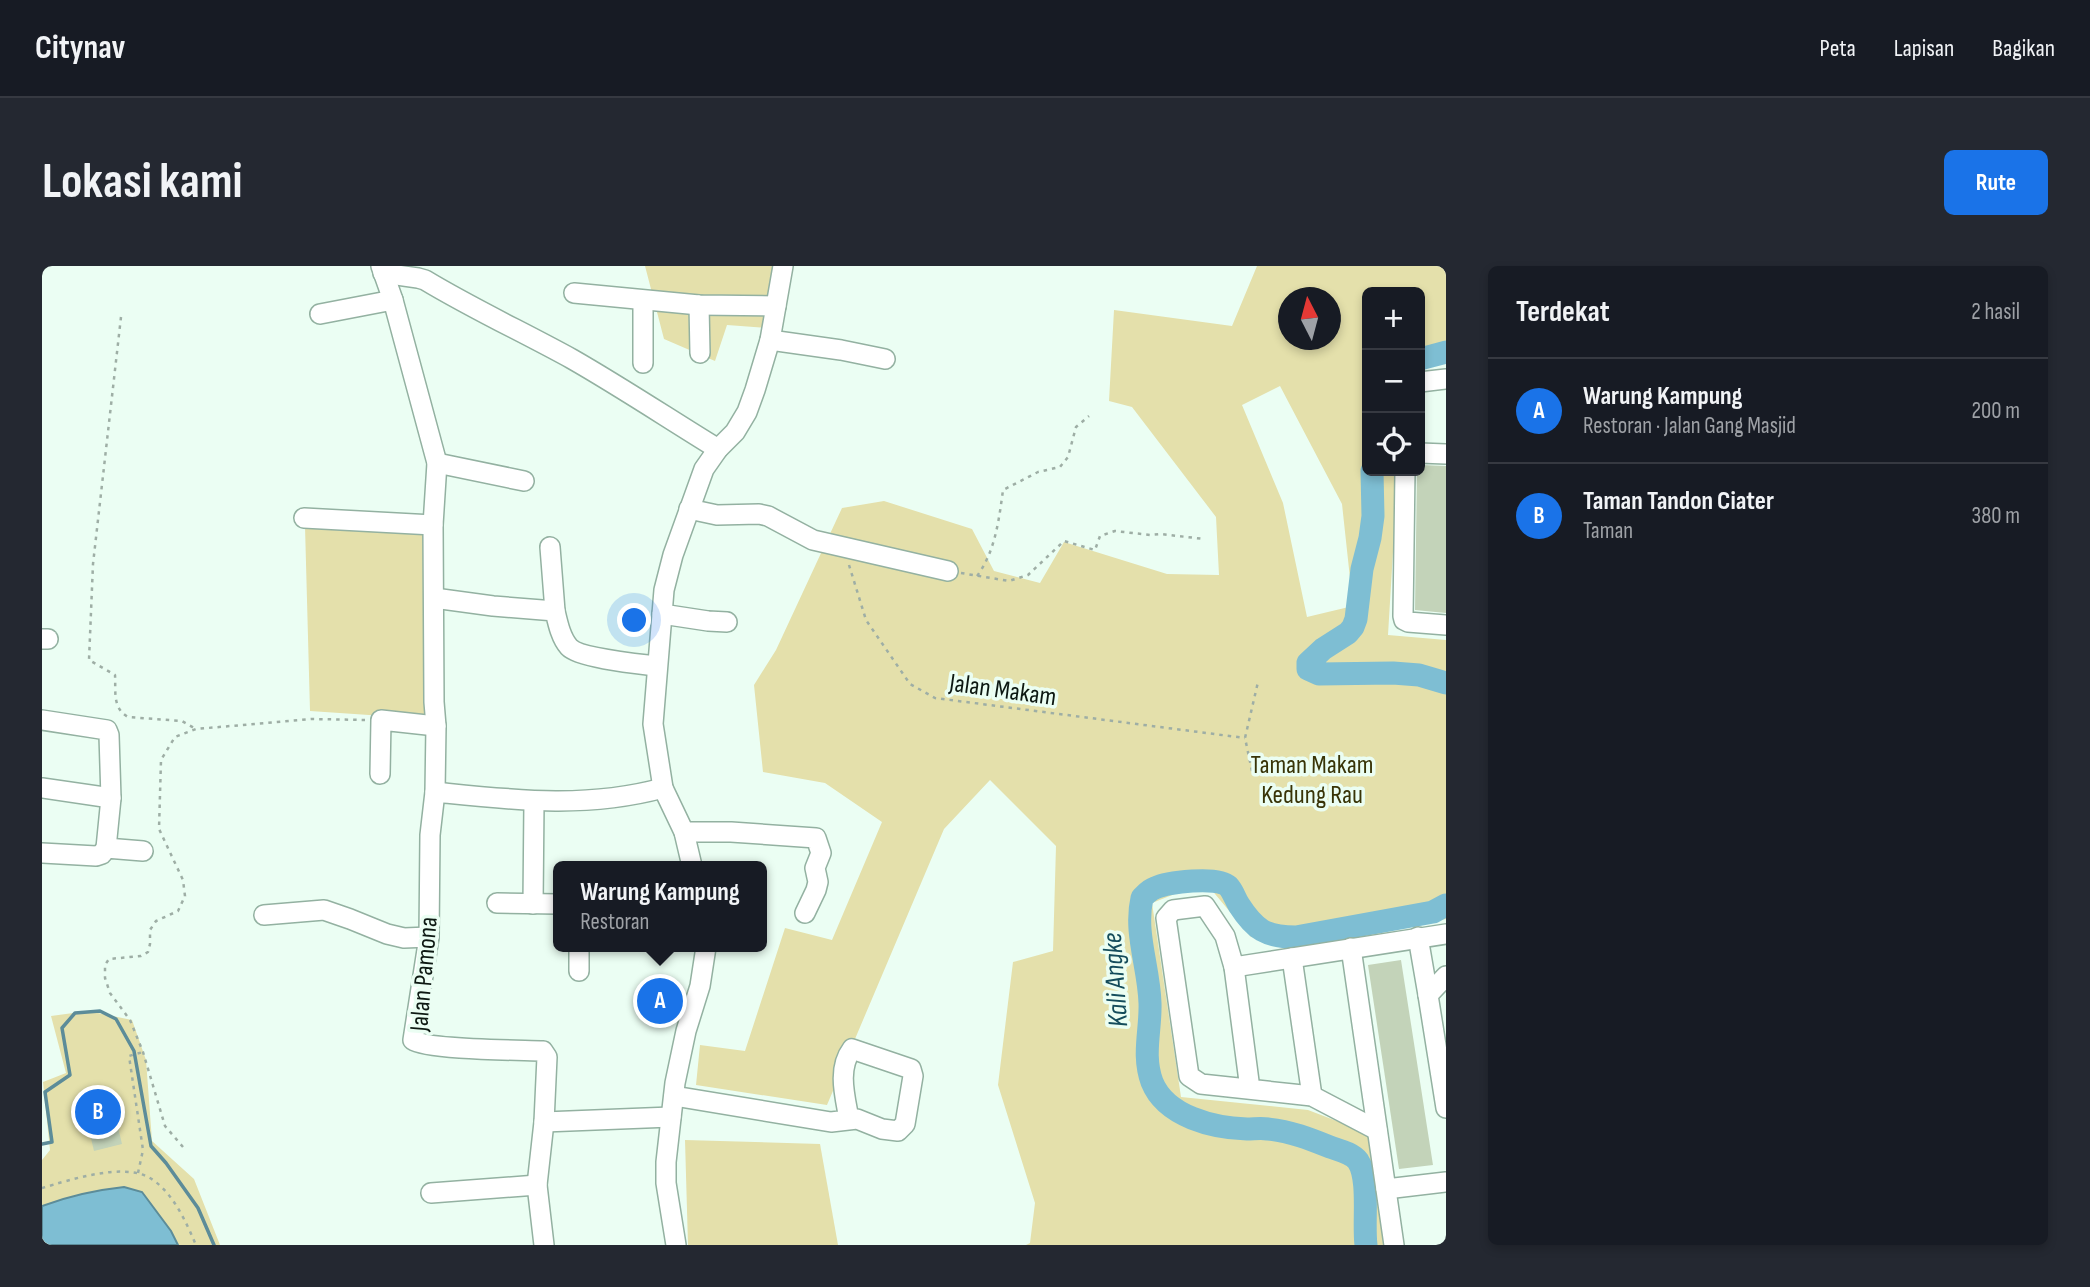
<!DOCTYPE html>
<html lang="id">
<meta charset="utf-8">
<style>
:root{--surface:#171b24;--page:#242831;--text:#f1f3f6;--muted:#9ea1a6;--line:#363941;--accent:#1a73e8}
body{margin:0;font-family:"Sofia Sans Condensed",sans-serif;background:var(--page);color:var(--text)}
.controls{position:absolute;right:21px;top:21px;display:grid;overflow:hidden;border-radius:10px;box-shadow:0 4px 10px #0003}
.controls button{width:63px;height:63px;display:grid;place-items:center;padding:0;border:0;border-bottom:2px solid var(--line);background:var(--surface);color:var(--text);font:35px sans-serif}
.compass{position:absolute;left:1236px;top:21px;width:63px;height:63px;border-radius:50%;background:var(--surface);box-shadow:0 4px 10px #0003;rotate:354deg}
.you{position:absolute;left:593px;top:355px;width:24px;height:24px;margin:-18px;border:5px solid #fff;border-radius:50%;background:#1a73e8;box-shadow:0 0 0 10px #1a73e833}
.badge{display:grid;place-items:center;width:46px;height:46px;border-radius:50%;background:var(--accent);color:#fff;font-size:23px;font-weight:700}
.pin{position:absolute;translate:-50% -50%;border:4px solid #fff;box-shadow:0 2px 7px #0006}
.popup{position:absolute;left:511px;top:595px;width:214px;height:91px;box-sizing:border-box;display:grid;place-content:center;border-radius:10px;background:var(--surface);filter:drop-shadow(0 2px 5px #0005);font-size:23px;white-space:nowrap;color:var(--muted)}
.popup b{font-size:26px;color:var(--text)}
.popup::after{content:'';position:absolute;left:50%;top:100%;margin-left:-14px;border:14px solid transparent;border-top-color:var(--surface)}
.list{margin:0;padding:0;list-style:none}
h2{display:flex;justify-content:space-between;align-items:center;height:91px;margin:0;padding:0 28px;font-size:30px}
h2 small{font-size:23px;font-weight:400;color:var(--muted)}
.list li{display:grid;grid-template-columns:46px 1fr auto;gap:21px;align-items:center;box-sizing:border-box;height:105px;padding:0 28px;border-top:2px solid var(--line)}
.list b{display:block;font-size:26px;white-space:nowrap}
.list p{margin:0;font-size:23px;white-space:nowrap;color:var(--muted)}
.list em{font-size:23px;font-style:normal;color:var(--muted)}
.icon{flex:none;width:38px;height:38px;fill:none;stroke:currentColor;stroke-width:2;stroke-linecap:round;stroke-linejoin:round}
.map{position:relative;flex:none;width:1404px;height:979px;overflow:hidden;border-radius:10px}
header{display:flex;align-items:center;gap:42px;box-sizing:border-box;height:98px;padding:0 35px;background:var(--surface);border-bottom:2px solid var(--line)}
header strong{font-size:33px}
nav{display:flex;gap:38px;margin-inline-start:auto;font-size:24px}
.intro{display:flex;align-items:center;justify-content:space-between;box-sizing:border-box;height:168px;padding:0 42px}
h1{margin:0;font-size:49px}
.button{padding:18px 32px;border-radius:10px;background:var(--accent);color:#fff;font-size:24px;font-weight:700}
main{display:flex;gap:42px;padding:0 42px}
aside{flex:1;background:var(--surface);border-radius:10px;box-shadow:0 4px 10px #0003}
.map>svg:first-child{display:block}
</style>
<header>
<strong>Citynav</strong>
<nav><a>Peta</a><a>Lapisan</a><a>Bagikan</a></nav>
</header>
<div class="intro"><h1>Lokasi kami</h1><a class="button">Rute</a></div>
<main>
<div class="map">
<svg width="1404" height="979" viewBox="0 0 1404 979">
<rect width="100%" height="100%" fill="#ebfef3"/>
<g fill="#e4e0ab" fill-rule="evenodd">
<polygon points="603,0 730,0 737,2 727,62 685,59 673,95 622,73"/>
<path d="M 1215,0 L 1404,0 L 1404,89 L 1378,93 L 1378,26 L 1325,26 L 1325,205 L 1354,205 L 1354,236 L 1346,369 L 1404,374 L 1404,653 L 1257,679 L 1209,671 L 1163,616 L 1110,637 L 1139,831 L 1266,844 L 1334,870 L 1341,979 L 984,979 L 988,977 L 993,937 L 956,819 L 971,696 L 1011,685 L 1014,580 L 948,514 L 902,563 L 785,839 L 654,819 L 658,779 L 703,785 L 743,662 L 790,674 L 840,556 L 783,517 L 721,506 L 712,419 L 734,384 L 800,242 L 842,235 L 930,263 L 952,305 L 998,317 L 1022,276 L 1125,308 L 1177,309 L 1174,251 L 1090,141 L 1067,135 L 1072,44 L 1190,60 ZM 1246,32 L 1288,32 L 1288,74 L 1246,74 ZM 1238,120 L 1300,238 L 1311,340 L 1265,351 L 1241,237 L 1200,139 Z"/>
<polygon points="263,260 381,264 386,453 268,445"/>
<polygon points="46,745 90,754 104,794 110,875 152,913 178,979 0,979 0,894 8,884 1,816 24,807 9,750"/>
<polygon points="643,874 778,878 796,979 646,979"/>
</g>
<path fill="#7ebed3" stroke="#5c8c99" stroke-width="2" d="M 82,921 L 100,926 L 129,965 L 136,979 L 0,979 L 0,940 C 27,930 54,924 82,921 Z"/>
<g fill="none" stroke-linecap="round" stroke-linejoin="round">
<polyline stroke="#5c8c99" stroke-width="3.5" points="0,878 10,876 3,826 28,809 20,762 33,747 58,745 74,753 92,785 109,880 124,897 156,942 172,979"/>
<g stroke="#7ebed3" stroke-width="23">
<polyline points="1378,93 1404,86"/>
<polyline points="1330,205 1331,250 1328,272 1320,303 1314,353 1311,361 1306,367 1281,383 1266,397 1266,403 1277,408 1351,407 1377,409 1404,417"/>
<path d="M 1324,979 C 1321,957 1328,913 1316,895 C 1310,887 1296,884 1288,881 C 1268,873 1248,865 1226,863 C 1219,862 1212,863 1205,863 C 1172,862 1124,851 1110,816 C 1100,789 1109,764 1108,737 C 1107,701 1092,667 1100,632 C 1104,628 1107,624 1113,622 C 1125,616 1176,610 1186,620 C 1191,625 1193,633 1197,639 C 1213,664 1224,671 1254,671 L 1391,646 L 1404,639"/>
</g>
</g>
<g fill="#c3d3b9">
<polygon points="1378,199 1404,200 1404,347 1373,344 1375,205 1378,205"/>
<polygon points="1359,694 1391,899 1357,903 1326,699"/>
<polygon points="75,857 80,878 52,885 47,864"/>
</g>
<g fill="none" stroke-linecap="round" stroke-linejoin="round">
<defs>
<g id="minor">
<path d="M 339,0 L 351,34 L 395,197 L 391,259 L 392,436 L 394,460 L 393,526 L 388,569 L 387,671 L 371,774 C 385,784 478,784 501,785 L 505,791 L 502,856 L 495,919 L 502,979"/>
<path d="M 341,7 L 376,12 L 383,14 C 431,43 481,66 530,93 C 579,121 627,153 676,183"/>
<polyline points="532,27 657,39 734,40"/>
<polyline points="657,39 658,87"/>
<polyline points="278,48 351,34"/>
<polyline points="728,74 799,84 843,93"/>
<polyline points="601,97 601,35"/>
<polyline points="1378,116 1404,113"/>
<polyline points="1378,187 1404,188"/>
<polyline points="395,197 482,215"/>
<polyline points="1363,205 1361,350 1362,354 1366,356 1404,359"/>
<polyline points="647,243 675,249 717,248 726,250 771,274 906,305"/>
<polyline points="262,252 391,259"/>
<polyline points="508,281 513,345"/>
<path d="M 392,332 L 451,340 L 513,345 C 516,358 519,372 527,381 C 537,392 598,398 614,400"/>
<polyline points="620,348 666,355 685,356"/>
<polyline points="0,373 6,373"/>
<polyline points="0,454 65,464 67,469 69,532 64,582"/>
<polyline points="338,508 339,454 394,460"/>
<polyline points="0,522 69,532"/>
<path d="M 393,526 C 472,534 543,543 621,522"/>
<polyline points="642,566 689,566 774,572 779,587 773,602 776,616 774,624 763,647"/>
<polyline points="0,587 54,590 60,588 64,582 101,585"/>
<polyline points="650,600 642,566 621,522 611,458 622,324 631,289 662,203 676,183 693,166 705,146 713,124 728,74 741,0"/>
<polyline points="455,637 516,638"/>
<polyline points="491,638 492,536"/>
<polyline points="222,649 282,644 308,653 345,668 362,672 387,671"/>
<polyline points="1376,671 1386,729"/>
<polyline points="1309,682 1352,979"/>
<polyline points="1250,692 1270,830"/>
<polyline points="1192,701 1404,668"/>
<polyline points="537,705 537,681"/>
<polyline points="1404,710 1386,729 1404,842"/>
<polyline points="1208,823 1192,701 1183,670 1163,640 1131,644 1124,652 1147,810 1159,818 1270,830 1335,864"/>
<path d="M 632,830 L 789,856 L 815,853 L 840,863 L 856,865 L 863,858 L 871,810 L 869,803 L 810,783 C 795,803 803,830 807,853"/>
<polyline points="502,856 629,851"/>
<polyline points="1344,923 1404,916"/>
<polyline points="389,927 495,919"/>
<polyline points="634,979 624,917 624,896 633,817 644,765 658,720 664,681"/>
</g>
</defs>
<use href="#minor" stroke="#93b1a1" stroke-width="22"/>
<g stroke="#9eaea5" stroke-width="2.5" stroke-dasharray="3.5 5" stroke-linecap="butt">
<path d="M 79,51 L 51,298 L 47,394 L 73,409 C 74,425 70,442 86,451 L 140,455 L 154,463"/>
<polyline points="807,299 824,354 868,418 893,432 1203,472"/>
<polyline points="919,307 967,315 986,309 1022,275 1053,284 1058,270 1073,265 1108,269 1119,268 1162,273"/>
<path d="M 935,310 C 953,286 957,254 961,224 L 996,206 L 1018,201 L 1026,191 L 1034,161 L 1047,150"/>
<polyline points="1210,505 1203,472 1216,416"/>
<polyline points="141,881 123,860 101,786 88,754 68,727 63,712 63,699 67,693 99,690 106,686 108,678 108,664 114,655 136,645 143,630 141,614 117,563 119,494 133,471 154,463 270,453 323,454"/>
<polyline points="96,907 101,884 87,790 101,786"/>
<path d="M 0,922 C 28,914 81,896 108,912 C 131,926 144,956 154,979"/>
</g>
<use href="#minor" stroke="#fff" stroke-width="19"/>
</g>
<g text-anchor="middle" stroke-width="7" stroke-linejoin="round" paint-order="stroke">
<g font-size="26" fill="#0d1812" stroke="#ebfef3">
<text transform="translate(961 423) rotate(8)" y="9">Jalan Makam</text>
<text transform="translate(381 708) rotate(-85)" y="9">Jalan Pamona</text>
</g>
<g font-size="26" fill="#383407" stroke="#ebfef3">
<text x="1270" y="507">Taman Makam<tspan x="1270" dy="30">Kedung Rau</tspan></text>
</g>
<g font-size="28" font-style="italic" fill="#144c5b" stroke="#ebfef3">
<text transform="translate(1072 714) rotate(-94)" y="10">Kali Angke</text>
</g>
</g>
</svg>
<div class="controls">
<button>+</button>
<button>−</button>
<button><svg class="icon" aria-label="locate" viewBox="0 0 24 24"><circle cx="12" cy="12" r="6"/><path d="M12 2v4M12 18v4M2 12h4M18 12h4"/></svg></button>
</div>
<svg class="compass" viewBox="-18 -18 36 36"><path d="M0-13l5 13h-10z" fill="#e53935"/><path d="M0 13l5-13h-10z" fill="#9ea1a6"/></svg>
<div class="you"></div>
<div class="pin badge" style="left:618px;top:735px">A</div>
<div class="popup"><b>Warung Kampung</b>Restoran</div>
<div class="pin badge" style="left:56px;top:846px">B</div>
</div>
<aside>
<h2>Terdekat<small>2 hasil</small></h2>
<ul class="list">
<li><span class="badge">A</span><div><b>Warung Kampung</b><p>Restoran · Jalan Gang Masjid</p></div><em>200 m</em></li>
<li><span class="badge">B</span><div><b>Taman Tandon Ciater</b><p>Taman</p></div><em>380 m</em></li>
</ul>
</aside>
</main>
